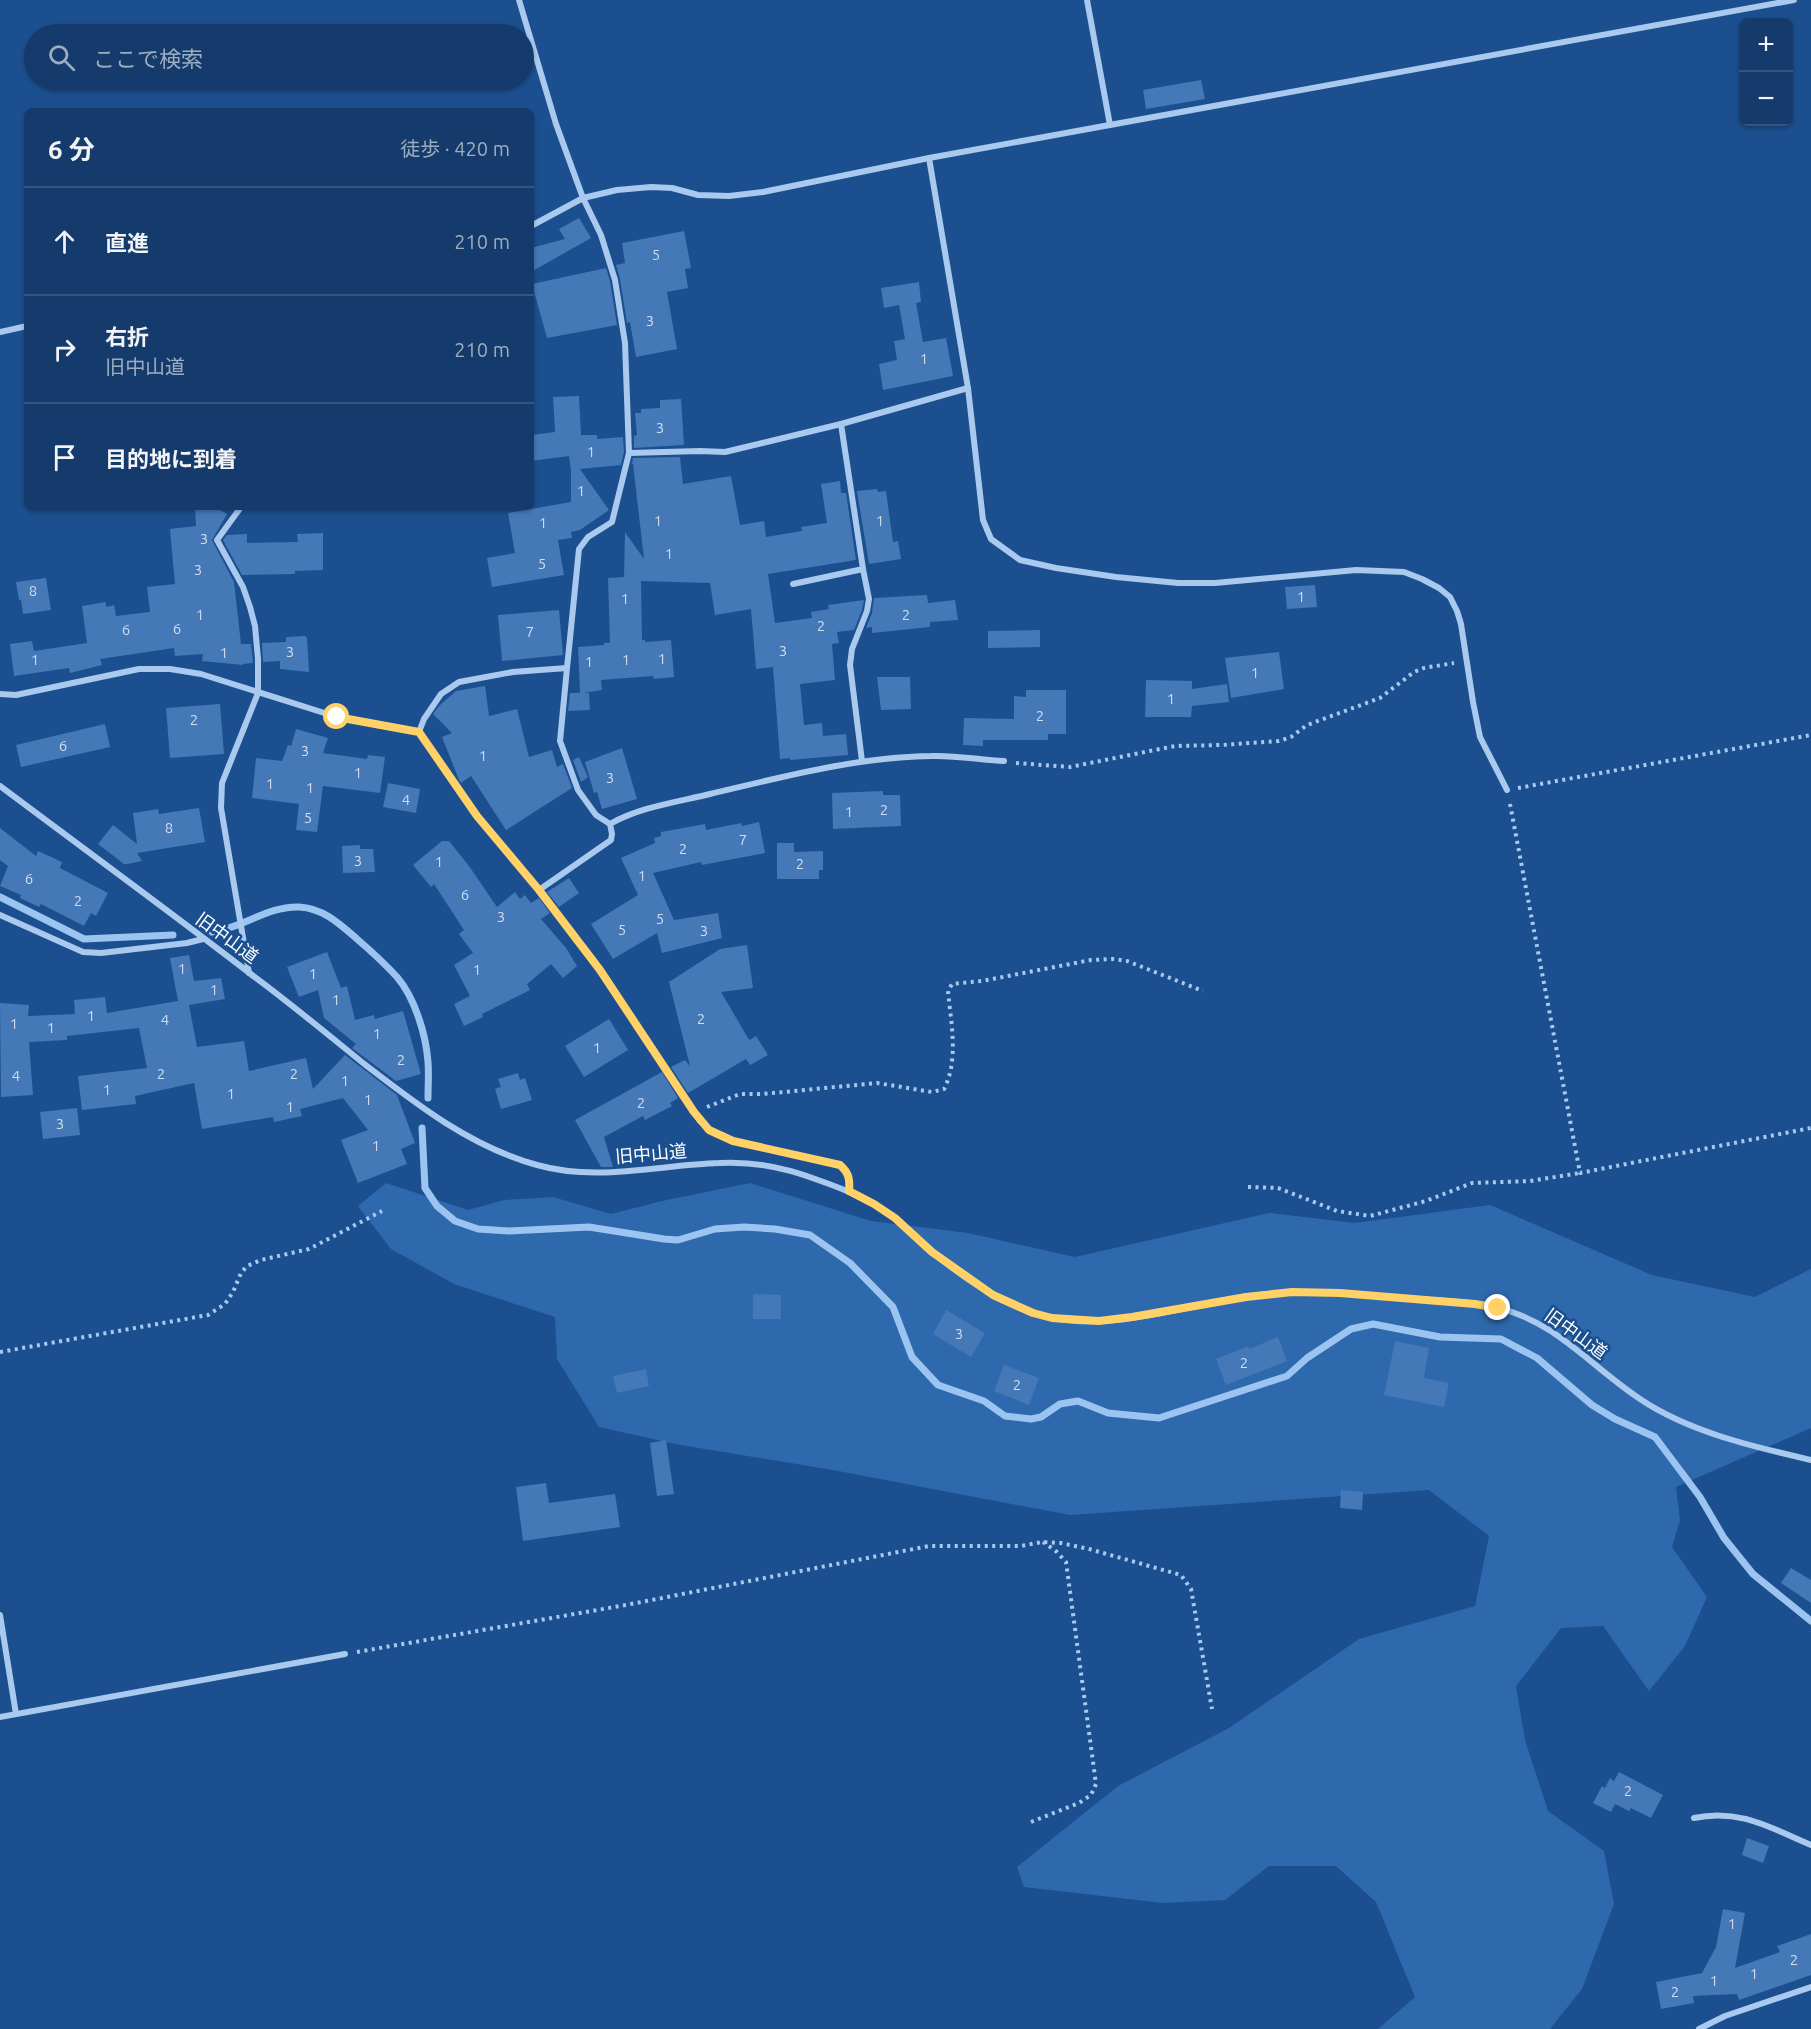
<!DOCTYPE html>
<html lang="ja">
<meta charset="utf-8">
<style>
:root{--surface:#143b6b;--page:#214673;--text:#f1f3f6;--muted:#9dadc1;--line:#33557e}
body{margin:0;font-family:Ubuntu,"Noto Sans JP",sans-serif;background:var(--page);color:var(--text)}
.controls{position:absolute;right:18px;top:18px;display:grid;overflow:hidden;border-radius:9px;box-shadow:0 2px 4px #0004}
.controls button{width:54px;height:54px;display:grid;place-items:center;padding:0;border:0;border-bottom:2px solid var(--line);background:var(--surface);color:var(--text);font:30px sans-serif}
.stop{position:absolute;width:18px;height:18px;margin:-14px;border:4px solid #ffd166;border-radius:50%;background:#fff}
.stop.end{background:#ffd166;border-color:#fff;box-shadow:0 2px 6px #0008}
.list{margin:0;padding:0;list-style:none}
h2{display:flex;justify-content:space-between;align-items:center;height:78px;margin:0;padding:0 24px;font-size:26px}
h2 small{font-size:20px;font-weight:400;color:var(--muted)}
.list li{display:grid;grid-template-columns:39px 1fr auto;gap:18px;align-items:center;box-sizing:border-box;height:108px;padding:0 24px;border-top:2px solid var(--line)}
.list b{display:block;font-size:22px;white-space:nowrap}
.list p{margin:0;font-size:20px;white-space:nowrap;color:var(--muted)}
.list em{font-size:20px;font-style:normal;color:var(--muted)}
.icon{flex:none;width:33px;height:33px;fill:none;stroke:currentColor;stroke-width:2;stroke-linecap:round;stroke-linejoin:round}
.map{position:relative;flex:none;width:1811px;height:2029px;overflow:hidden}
.search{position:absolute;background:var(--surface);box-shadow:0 2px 4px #0004;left:24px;top:24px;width:510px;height:66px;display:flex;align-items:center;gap:15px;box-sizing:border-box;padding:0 21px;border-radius:33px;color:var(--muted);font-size:22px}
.panel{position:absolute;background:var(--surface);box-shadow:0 2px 4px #0004;left:24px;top:108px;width:510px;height:402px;border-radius:9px}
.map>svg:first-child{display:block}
</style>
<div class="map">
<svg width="1811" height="2029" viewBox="0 0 1811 2029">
<rect width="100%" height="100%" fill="#1b4f8f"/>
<polygon fill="#2e69ad" points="386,1183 468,1210 504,1200 553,1197 611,1214 662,1201 750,1183 871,1221 968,1233 1075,1257 1269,1213 1355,1223 1490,1205 1652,1275 1755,1297 1811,1269 1811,1428 1676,1487 1680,1520 1672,1547 1707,1597 1685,1646 1649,1691 1603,1626 1561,1628 1516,1686 1525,1740 1548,1811 1604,1851 1614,1904 1582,1989 1550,2029 1378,2029 1415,1997 1376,1902 1336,1866 1269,1866 1225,1900 1163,1903 1024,1887 1017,1867 1118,1786 1229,1728 1359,1639 1475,1606 1489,1536 1429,1490 1070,1515 833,1470 675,1444 599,1427 557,1359 555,1317 454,1284 391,1249 358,1206"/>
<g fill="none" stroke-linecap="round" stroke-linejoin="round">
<g stroke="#9cc4f0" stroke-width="7">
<polyline points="0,897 84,939 173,935"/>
<path d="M 212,932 C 243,928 267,906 299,907 C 323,908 340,924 357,939 C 371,951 385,964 397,977 C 415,998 426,1035 428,1062 C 429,1074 428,1086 428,1098"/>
<polyline points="422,1128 425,1188 437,1206 455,1221 478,1229 509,1231 589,1227 664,1239 678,1240 715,1229 744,1227 775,1229 810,1235 850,1263 893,1307 912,1357 938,1385 984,1401 1005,1416 1031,1419 1041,1417 1060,1404 1078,1401 1108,1413 1159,1418 1287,1376 1307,1358 1351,1329 1373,1324 1440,1337 1501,1339 1537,1358 1592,1405 1615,1419 1655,1437 1700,1497 1724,1538 1753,1574 1811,1621"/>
</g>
</g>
<g fill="#4478b7">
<polygon points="1201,80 1205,99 1146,109 1143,90"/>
<polygon points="579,218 591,238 531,272 531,248 565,239 559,229"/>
<polygon points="684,231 691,268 685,269 688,288 667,292 677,349 636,357 630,322 627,323 620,279 616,265 625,263 622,243"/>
<polygon points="606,268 610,281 617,325 547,338 532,284"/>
<polygon points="919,282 921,302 916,303 923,342 946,338 953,376 883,390 879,364 897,360 894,341 905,339 899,305 884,308 881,288"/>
<polygon points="579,396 581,435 597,435 597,439 623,437 624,452 621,465 580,469 609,510 580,530 571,532 572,538 558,540 564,575 492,587 487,558 515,553 508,513 571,502 571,470 569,456 531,461 531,435 555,432 553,397"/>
<polygon points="681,399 684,445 634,448 634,436 637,435 635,413 641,413 641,409 660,408 660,400"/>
<polygon points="680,457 683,484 731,476 740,525 764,521 766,537 802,531 801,527 827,523 821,484 840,481 841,493 846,493 856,560 768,574 775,623 812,618 811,612 829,609 828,605 864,600 862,610 854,630 837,632 839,643 832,644 835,680 800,684 804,725 822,723 823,736 846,734 848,755 790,760 790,758 780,759 773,667 756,669 751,609 715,615 710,583 641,581 642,640 645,640 645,642 671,640 674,677 654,679 653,676 601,680 602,690 583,693 589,693 590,710 568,711 570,693 580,693 578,647 604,645 604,643 610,643 608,578 624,577 625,532 644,559 633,464 632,464 633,458"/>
<polygon points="877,489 878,492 886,491 893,542 898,541 901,559 869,564 857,491"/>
<polygon points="195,507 215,507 227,514 212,540 234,582 241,644 251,644 253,663 243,664 243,665 202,661 203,654 175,656 174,648 100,659 102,665 70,673 69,668 14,676 10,644 32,641 34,651 87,643 82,606 106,602 106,607 114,605 116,616 150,612 147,587 175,584 170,529 196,526"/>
<polygon points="323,533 323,570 295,571 295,574 242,575 223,540 227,535 247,534 247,543 298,542 297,534"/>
<polygon points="46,578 51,610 23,614 21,600 19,600 16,582"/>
<polygon points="1315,585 1317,607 1287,609 1285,587"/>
<polygon points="927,595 928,603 955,600 958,620 930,622 930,627 872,633 872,627 866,628 872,613 874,598"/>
<polygon points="559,610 563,655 502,661 498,615"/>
<polygon points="1040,630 1040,647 988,648 988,631"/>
<polygon points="305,636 307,638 309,672 280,669 280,661 263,662 262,643 286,642 286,637"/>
<polygon points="1279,652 1284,689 1231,698 1225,658"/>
<polygon points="877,677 910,677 911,709 881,710"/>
<polygon points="1146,680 1192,681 1192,689 1227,684 1229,702 1192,706 1191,717 1145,717"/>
<polygon points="485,686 489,716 517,709 529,757 552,750 557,767 563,764 572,788 506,830 471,776 461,783 459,780 442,737 452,733 433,714 439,706 456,691"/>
<polygon points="1026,690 1066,690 1066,734 1048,734 1048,740 983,740 983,746 963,745 964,718 1014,719 1014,696 1026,697"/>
<polygon points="220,704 224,754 170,758 166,708"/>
<polygon points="105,724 110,747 21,767 16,745"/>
<polygon points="296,729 328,738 323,753 367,759 368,755 385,757 380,793 323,786 317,832 296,830 299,804 252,798 256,758 282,761 288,745 291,746"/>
<polygon points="622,748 637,799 602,809 597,792 594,793 585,762"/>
<polygon points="579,757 588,777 581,782 573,760"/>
<polygon points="388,783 420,789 416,813 383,807"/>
<polygon points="883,791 883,795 900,795 901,826 833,829 832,793"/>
<polygon points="199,808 205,842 137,853 142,861 128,864 124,864 98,844 113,825 137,844 133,813 158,809 159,814"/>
<polygon points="759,822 765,853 702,865 701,862 653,873 674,920 718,913 722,938 662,953 657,933 613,959 591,924 638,895 621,858 655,843 654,838 661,836 661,832 705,824 706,830 741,823 742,826"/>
<polygon points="0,828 36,856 38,851 62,862 60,868 108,893 96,916 91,913 84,926 41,904 39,907 20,898 21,895 0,886 8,866 0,860"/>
<polygon points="442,841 449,841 469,866 497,907 515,892 520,899 525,895 531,903 539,898 550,913 541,919 566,948 577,966 563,978 551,964 527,984 530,990 482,1014 483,1017 464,1026 454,1004 470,996 454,965 473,953 459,934 464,930 434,884 431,887 413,865"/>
<polygon points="777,843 794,843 794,852 823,851 823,870 819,870 819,879 777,879"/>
<polygon points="360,845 360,849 373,849 375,872 343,873 342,846"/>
<polygon points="569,878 579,893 559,907 547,892"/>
<polygon points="747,945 753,988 721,992 748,1038 750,1040 756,1036 768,1055 750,1065 746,1059 688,1093 671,1067 685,1060 690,1066 669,982 720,949"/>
<polygon points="327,952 341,988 347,986 355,1020 374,1015 375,1019 403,1011 421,1074 396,1081 352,1048 356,1044 324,1018 318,990 299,997 287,967"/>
<polygon points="189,955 194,981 221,978 225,999 189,1005 197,1047 244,1041 249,1071 306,1058 313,1089 345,1055 397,1095 415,1143 401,1149 407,1164 358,1183 341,1140 368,1130 343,1098 300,1109 302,1116 274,1122 273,1117 202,1129 194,1083 135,1096 136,1104 82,1110 78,1076 147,1068 139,1028 67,1036 67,1040 29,1042 33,1095 1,1097 0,1003 29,1005 28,1016 75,1014 74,1000 105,997 107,1013 178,1001 170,958"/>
<polygon points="609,1019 628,1050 584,1077 565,1046"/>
<polygon points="662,1072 678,1098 670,1103 672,1106 645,1120 643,1116 604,1137 613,1167 601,1167 575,1120"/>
<polygon points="518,1073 520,1080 525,1078 532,1100 501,1109 495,1089 501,1087 498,1079"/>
<polygon points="77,1108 80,1135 43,1139 40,1112"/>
<polygon points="753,1294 781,1295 781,1319 753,1319"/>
<polygon points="946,1310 985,1333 971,1357 933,1334"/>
<polygon points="1278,1337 1287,1361 1226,1385 1216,1359 1248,1346 1249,1349"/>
<polygon points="1395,1341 1429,1348 1424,1378 1449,1383 1444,1407 1384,1395"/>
<polygon points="1004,1365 1039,1378 1029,1405 994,1391"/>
<polygon points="646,1369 649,1386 617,1393 613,1376"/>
<polygon points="666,1440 674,1494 657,1496 650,1443"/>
<polygon points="546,1483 549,1503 615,1494 620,1527 523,1541 516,1487"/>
<polygon points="1341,1490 1363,1492 1362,1510 1340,1508"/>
<polygon points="1791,1568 1811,1580 1811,1603 1781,1583"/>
<polygon points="1619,1772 1663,1795 1651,1818 1631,1808 1629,1811 1615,1804 1611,1812 1593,1803 1602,1786 1605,1788 1610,1778 1614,1781"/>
<polygon points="1747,1838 1769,1846 1763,1863 1742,1855"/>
<polygon points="1723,1909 1745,1913 1735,1968 1780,1952 1777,1946 1811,1934 1811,1975 1739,2000 1737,1994 1693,1996 1694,2003 1661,2009 1656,1982 1702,1973 1716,1947"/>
</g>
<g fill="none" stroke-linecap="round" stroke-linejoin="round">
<g stroke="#a9c9ee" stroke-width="4" stroke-dasharray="3 4.5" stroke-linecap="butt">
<polyline points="1016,763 1070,767 1175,746 1222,745 1279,741 1291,737 1307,725 1380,698 1414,672 1424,668 1454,663"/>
<polyline points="1518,788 1811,735"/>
<polyline points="1510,804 1580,1173 1811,1128"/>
<path d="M 707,1107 L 740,1094 L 763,1094 L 877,1083 L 932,1092 L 944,1089 C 959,1060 951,1023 948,991 L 952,984 L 982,981 L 1091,960 L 1113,959 L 1127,961 L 1203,991"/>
<polyline points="1248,1187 1278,1188 1337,1211 1370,1216 1426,1201 1472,1183 1530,1181 1580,1173"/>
<polyline points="0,1352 208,1315 225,1304 233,1292 241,1273 247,1266 261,1260 309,1249 382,1211"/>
<polyline points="357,1652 626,1605 929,1546 1021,1546 1042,1542 1061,1543 1089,1549 1181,1575 1191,1589 1212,1709"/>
<polyline points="1031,1822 1079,1803 1091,1795 1096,1784 1066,1562 1057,1552 1043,1542"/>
</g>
<g stroke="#a9c9ee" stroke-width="6">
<polyline points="1087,0 1110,125"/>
<polyline points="929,158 968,388 983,520 991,539 1020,560 1056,568 1116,577 1178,583 1215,583 1356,570 1404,572 1422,579 1439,588 1450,597 1457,611 1461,624 1473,702 1480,737 1507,790"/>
<polyline points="531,226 583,198 617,190 651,187 672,188 698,195 729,196 763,192 929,158 1794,0"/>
<polyline points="0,332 27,326"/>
<polyline points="629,453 700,451 725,452 841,424 968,388"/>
<polyline points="241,507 217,540 243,587 250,607 255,626 258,659 258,693 222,783 221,808 249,973"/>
<polyline points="793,584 863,569 841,424"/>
<polyline points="567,668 560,741 578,790 596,815 610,824"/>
<path d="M 0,694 L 16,695 L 139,669 L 170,669 L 201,674 L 337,717 L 419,732 L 477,816 L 539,890 L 600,970 L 700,1121 L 709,1130 L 733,1141 L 840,1165 C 849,1173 850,1179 849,1192"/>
<polyline points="419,732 424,719 441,694 459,682 513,672 567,668 579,549 588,537 612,522 629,453 625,343 615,280 601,235 583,198 556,124 519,0"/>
<polyline points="862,761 850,665 852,649 867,611 869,599 863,569"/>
<path d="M 0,786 C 84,849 169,911 252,975 C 290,1003 326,1033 363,1063 C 416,1104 471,1147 537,1165 C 597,1182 658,1165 719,1163 C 752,1161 787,1168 818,1180 C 844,1189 869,1199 891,1215 C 904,1225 916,1238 929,1249 C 961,1277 1009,1310 1052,1318 C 1115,1330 1180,1307 1243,1297 C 1300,1288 1357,1294 1415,1299 C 1442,1301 1469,1301 1495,1307 C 1556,1321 1590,1366 1640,1399 C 1689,1432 1754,1447 1811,1460"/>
<path d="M 539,890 L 611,840 L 612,834 L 610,824 C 640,807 677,802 710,794 C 782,777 857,757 931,756 C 955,755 980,760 1004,761"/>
<polyline points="0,915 83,952 101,953 187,943 203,939"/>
<polyline points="0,1615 16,1714"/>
<polyline points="0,1717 345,1654"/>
<path d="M 1694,1818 C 1739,1808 1771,1828 1811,1845"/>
<polyline points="1699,2029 1725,2016 1811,1987"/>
</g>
</g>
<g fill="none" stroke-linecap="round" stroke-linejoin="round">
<path stroke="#ffd166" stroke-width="8" d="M 337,717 L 419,732 L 477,816 L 539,890 L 600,970 L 694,1112 L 709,1130 L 733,1141 L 840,1165 C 849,1173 850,1179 849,1191 L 874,1204 L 895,1218 L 932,1252 L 993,1295 L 1033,1313 L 1052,1318 L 1099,1321 L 1132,1317 L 1246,1297 L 1292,1292 L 1340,1293 L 1475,1304 L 1498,1308"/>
</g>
<g text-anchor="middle" stroke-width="5" stroke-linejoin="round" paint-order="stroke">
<g font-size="15" fill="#d0dded">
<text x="656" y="260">5</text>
<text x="650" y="326">3</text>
<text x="924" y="364">1</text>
<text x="660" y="433">3</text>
<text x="591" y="457">1</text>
<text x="581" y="496">1</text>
<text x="658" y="526">1</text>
<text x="880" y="526">1</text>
<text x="543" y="528">1</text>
<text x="204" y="544">3</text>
<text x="669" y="559">1</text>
<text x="542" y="569">5</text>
<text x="198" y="575">3</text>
<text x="33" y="596">8</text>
<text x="1301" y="602">1</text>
<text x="625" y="604">1</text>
<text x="200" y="620">1</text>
<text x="906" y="620">2</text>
<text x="821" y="631">2</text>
<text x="177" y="634">6</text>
<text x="126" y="635">6</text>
<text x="530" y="637">7</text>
<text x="783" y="656">3</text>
<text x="290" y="657">3</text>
<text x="224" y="658">1</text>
<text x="662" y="664">1</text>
<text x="35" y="665">1</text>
<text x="626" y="665">1</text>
<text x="589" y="667">1</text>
<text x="1255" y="678">1</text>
<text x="1171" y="704">1</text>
<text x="1040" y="721">2</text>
<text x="194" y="725">2</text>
<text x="63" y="751">6</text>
<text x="305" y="756">3</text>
<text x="483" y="761">1</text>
<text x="358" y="778">1</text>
<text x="610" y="783">3</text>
<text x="270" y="789">1</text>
<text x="310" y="793">1</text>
<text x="406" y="805">4</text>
<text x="884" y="815">2</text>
<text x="849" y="817">1</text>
<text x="308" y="823">5</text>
<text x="169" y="833">8</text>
<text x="743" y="845">7</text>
<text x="683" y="854">2</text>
<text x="358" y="866">3</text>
<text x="439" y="867">1</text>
<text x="800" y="869">2</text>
<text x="642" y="881">1</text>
<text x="29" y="884">6</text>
<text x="465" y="900">6</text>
<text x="78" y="906">2</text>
<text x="501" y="922">3</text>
<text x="660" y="924">5</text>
<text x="622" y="935">5</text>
<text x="704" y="936">3</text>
<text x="182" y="974">1</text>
<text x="477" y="975">1</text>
<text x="313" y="979">1</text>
<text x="214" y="995">1</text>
<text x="336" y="1005">1</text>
<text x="91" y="1021">1</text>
<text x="701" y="1024">2</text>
<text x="165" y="1025">4</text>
<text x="14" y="1029">1</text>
<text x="51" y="1033">1</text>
<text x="377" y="1039">1</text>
<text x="597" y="1053">1</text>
<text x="401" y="1065">2</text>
<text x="161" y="1079">2</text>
<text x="294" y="1079">2</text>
<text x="16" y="1081">4</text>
<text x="345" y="1086">1</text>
<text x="107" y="1095">1</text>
<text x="231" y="1099">1</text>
<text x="368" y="1105">1</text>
<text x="641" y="1108">2</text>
<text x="290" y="1112">1</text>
<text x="60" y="1129">3</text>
<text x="376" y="1151">1</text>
<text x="959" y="1339">3</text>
<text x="1244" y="1368">2</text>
<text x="1017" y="1390">2</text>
<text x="1628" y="1796">2</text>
<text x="1732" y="1929">1</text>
<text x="1794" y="1965">2</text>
<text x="1754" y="1979">1</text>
<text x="1714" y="1986">1</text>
<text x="1675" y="1997">2</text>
</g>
<g font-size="18" fill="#fff" stroke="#1b4f8f">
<text transform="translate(227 938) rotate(36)" y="6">旧中山道</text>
<text transform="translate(651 1154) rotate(-5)" y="6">旧中山道</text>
<text transform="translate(1576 1334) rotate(36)" y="6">旧中山道</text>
</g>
</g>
</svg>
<div class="controls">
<button>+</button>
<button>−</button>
</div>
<div class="stop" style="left:337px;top:717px"></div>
<div class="stop end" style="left:1498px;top:1308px"></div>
<div class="search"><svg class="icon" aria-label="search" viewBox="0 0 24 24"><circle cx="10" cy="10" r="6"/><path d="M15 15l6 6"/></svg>ここで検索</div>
<section class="panel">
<h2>6 分<small>徒歩 · 420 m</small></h2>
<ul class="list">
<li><svg class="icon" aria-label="ahead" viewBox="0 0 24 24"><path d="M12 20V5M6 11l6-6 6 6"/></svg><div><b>直進</b></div><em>210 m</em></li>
<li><svg class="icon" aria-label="right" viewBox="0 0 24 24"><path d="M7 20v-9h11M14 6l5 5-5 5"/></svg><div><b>右折</b><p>旧中山道</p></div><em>210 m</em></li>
<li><svg class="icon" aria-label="arrive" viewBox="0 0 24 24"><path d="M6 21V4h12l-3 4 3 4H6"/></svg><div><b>目的地に到着</b></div></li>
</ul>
</section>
</div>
